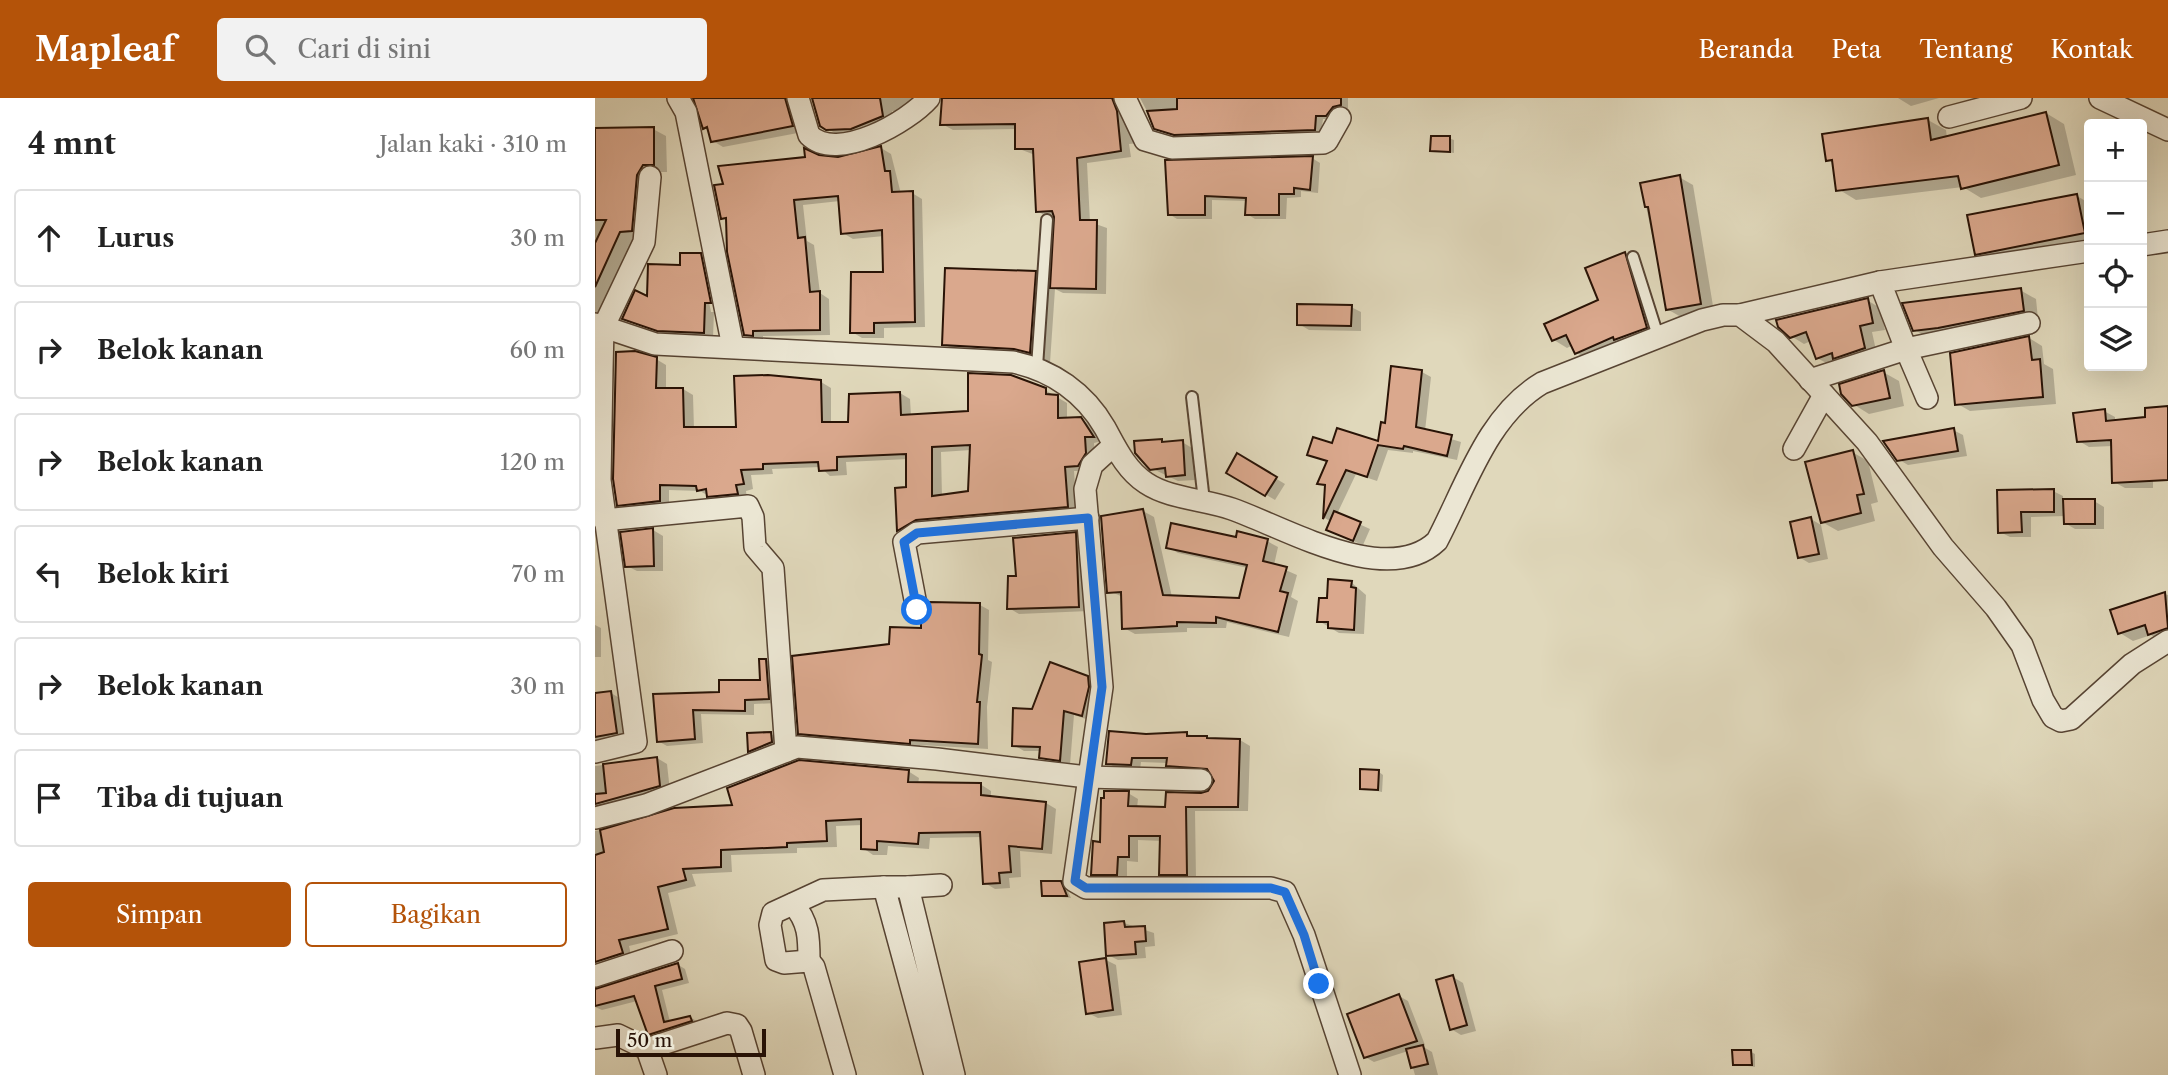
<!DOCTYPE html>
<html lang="id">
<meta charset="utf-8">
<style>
:root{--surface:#fff;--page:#f2f2f2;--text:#222;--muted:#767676;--line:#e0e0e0;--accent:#b45309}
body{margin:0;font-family:"Libre Caslon Text",serif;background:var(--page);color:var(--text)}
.controls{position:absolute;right:21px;top:21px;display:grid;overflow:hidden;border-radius:7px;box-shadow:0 7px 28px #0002}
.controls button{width:63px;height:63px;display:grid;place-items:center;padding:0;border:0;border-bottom:2px solid var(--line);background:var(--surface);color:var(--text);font:35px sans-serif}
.scale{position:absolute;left:21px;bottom:18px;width:150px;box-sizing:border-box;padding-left:7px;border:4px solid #291306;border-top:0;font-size:19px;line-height:24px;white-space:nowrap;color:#291306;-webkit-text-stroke:5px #ebe6d3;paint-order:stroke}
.stop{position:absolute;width:21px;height:21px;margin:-16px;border:5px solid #1a73e8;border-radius:50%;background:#fff}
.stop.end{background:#1a73e8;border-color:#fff;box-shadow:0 2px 7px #0008}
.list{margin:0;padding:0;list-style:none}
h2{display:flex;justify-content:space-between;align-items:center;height:91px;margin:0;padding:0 28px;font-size:30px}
h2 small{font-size:23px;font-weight:400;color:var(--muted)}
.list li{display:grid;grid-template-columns:46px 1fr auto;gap:21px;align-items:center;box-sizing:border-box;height:98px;margin:0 14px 14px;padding:0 14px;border:2px solid var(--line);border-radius:7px}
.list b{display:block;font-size:26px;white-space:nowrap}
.list em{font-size:23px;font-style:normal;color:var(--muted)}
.actions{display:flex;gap:14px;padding:21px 28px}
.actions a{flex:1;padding:16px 0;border:2px solid var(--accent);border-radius:7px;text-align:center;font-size:24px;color:var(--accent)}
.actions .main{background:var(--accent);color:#fff}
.icon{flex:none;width:38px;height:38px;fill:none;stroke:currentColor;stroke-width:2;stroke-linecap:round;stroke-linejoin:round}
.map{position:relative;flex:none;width:1573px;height:977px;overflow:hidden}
header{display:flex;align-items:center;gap:42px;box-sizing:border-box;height:98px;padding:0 35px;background:var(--accent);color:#fff}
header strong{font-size:33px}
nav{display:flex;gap:38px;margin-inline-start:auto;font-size:24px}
.search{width:490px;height:63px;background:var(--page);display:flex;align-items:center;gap:18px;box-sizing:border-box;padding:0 24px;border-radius:7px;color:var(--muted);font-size:26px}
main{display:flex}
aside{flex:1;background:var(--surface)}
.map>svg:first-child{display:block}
</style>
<header>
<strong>Mapleaf</strong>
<div class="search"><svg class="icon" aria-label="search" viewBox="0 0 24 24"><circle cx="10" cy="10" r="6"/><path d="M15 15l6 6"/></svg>Cari di sini</div>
<nav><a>Beranda</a><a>Peta</a><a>Tentang</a><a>Kontak</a></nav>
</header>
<main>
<aside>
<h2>4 mnt<small>Jalan kaki · 310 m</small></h2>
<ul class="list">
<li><svg class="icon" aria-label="ahead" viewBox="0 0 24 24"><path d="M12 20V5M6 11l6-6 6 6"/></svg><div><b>Lurus</b></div><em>30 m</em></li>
<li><svg class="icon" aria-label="right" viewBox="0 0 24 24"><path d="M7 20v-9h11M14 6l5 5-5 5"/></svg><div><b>Belok kanan</b></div><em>60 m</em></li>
<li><svg class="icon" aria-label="right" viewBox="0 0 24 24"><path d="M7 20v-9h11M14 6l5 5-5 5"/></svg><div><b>Belok kanan</b></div><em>120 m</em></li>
<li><svg class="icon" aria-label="left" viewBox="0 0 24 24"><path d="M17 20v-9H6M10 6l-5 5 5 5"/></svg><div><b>Belok kiri</b></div><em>70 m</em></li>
<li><svg class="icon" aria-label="right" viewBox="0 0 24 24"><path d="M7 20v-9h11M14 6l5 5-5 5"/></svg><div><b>Belok kanan</b></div><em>30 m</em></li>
<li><svg class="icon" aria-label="arrive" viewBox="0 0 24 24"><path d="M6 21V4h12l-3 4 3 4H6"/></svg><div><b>Tiba di tujuan</b></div></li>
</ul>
<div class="actions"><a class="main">Simpan</a><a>Bagikan</a></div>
</aside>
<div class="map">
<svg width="1573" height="977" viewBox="0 0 1573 977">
<rect width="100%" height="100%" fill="#e0d8bb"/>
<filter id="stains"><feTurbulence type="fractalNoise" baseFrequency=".00286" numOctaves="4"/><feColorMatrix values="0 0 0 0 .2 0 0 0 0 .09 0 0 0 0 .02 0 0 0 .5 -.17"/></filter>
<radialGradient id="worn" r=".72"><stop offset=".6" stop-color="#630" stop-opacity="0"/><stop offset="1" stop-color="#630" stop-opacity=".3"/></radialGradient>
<g fill="#0003" fill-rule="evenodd">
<polygon points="100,0 204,0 208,34 128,49 118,43 115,33 109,30"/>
<polygon points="217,0 333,0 316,13 297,13 298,24 243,37 227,27"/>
<polygon points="348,0 530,0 544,45 534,46 536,59 492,65 495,124 512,130 511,196 468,195 460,191 455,265 369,258 349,246 440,174 457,184 461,119 453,119 442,113 440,57 422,50 422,31 358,32 347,26"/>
<polygon points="545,0 667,0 671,39 591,42 572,36 561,30"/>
<polygon points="686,0 753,0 753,10 745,12 738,21 728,21 726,35 695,36 688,32"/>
<polygon points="1303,0 1344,0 1316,8"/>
<polygon points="1451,15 1469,26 1481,77 1386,100 1368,89 1261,102 1243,91 1240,66 1233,62 1333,22 1351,32 1352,40"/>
<polygon points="58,31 71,38 72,74 61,74 50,139 38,140 19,184 0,251 0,32"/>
<polygon points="854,40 859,42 859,55 837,52"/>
<polygon points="286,50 296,56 306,96 317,95 327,101 330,229 289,230 289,240 267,240 257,234 290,176 289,138 258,141 248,135 245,103 208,107 212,143 219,147 225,195 234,201 235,237 168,238 168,243 151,236 133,123 127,120 224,59 243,61"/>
<polygon points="717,60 725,65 723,95 706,93 706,99 692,100 691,121 660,121 652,116 653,103 617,102 617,121 582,121 574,116 572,63"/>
<polygon points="1084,79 1098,87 1119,214 1086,219 1072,211 1051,108"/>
<polygon points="1482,98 1494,105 1494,146 1397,164 1381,155"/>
<polygon points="105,156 115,162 124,210 119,211 108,159 105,159 116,214 119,214 118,240 73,237 29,220"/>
<polygon points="1030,156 1044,164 1065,237 995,263 982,255 978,247 972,250 959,242 1005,203"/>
<polygon points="1425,192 1441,201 1443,221 1335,241 1320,232"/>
<polygon points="1272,202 1285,210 1290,232 1277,234 1282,257 1235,267 1222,260 1216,243 1209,246 1196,238"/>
<polygon points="756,209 766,214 766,233 714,232 704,226"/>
<polygon points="1434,240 1447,248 1449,266 1458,271 1461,306 1375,313 1361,305"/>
<path d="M 61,261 L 71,267 L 71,292 L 88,291 L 98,297 L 99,331 L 142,331 L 226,284 L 236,290 L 236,326 L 255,326 L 305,295 L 315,301 L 316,318 L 375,314 L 450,292 L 472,305 L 472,321 L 486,321 L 496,327 L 507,343 L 499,345 L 500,361 L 493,373 L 479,373 L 482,414 L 313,437 L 304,432 L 313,391 L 313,361 L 251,364 L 252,377 L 235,378 L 225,369 L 177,371 L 178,376 L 156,377 L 158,391 L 151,393 L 152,401 L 124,404 L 105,393 L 74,392 L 74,408 L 34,412 L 23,406 ZM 376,352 L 375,395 L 347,399 L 346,354 Z"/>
<polygon points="827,274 836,279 830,333 866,344 862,362 818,353 818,355 793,352 782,383 761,376 742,416 775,431 768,447 743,437 736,424 730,420 732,389 725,385 733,364 715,356 738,347 784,345 792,327"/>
<polygon points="1288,274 1304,283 1309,308 1274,316 1258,306"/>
<polygon points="1573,310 1573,379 1558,380 1558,390 1530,390 1519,384 1518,348 1494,349 1484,343 1509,313 1520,319 1520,323 1552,320"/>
<polygon points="1358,332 1368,337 1372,358 1313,367 1303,361 1290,342"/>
<polygon points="587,344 597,350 600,382 583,383 556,370"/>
<polygon points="1257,354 1273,363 1283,404 1276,406 1280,423 1243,433 1227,424"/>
<polygon points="643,358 690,386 680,402 633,374"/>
<polygon points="1458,393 1468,398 1468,403 1499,403 1509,409 1509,431 1480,431 1470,425 1470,418 1436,419 1436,439 1415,439 1405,434 1404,394"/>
<polygon points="548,413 559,419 577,499 646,501 653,470 583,455 573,449 642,441 672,443 683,449 679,467 702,477 696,499 703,503 694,539 632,524 631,530 592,530 592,534 540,536 529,530 528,499 514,493"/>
<polygon points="1216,421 1226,427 1233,461 1214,465 1204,459"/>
<polygon points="58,432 68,438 68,473 42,473 32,468"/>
<polygon points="480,436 490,442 494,513 424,516 414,510 423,480"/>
<polygon points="756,484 771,497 769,536 744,535 724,523 733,502"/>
<polygon points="1570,496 1573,497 1573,542 1568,544 1556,537 1538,543 1525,535"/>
<polygon points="385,507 394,512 393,562 397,564 392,609 393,651 325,647 325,650 215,641 205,635 296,548"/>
<polygon points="0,527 6,530 6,559 0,559"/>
<polygon points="171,562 180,567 182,605 159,606 159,617 106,616 108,645 72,648 63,643 60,598 126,596 166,584"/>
<polygon points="492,579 502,585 497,623 479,617 475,667 456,665 446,659 447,653 429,653 419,647 439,613"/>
<polygon points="16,595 26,601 32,641 0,657 0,597"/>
<polygon points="176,636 186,641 187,650 164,658 155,653"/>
<polygon points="592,636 616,642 645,642 655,648 653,713 600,713 601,781 576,781 566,776 567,743 543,742 543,764 532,763 532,781 507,781 498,776 507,745 533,695 543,701 542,710 572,710 614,695 621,683 616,675 583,673 573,665 546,664 545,672 523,671 513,665 551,638"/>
<polygon points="62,660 72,666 75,693 0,722 0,668"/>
<polygon points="313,673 324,680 323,686 385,686 396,693 396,700 451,705 461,711 457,756 425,753 426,779 414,780 415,790 400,791 390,785 387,739 335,740 334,751 293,748 292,757 278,757 268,750 268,727 241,728 242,749 202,750 202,755 136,757 137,774 97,776 101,788 73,795 83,836 34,848 37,861 0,878 0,733"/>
<polygon points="784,674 788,677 787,694 767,690"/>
<polygon points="466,784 470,787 476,800 448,797"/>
<polygon points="529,825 559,835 560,848 550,849 551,860 523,862 513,857"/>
<polygon points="511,862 521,867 527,917 503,920 493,915"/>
<polygon points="82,866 90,871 94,885 67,892 75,924 95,919 103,924 62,940 54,936 42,903 7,912 0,909 0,891"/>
<polygon points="858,879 868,885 881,933 866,937 856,931"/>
<polygon points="804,898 813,903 830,947 827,948 837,954 843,977 820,977 813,953 779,964 770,959"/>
<polygon points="1156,954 1160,956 1160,969 1139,966"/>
</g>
<g fill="#daa88d" stroke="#291306" stroke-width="2" fill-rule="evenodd">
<polygon points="98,0 190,0 198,28 116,44 112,29 108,31"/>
<polygon points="217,0 285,0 288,18 256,31 231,32 225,28"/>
<polygon points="347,0 517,0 522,13 526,53 482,60 485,122 502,122 501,191 455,190 459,119 457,113 441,114 438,51 420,51 420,26 345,27"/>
<polygon points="582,0 746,0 746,7 738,9 731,18 721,18 720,32 579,37 559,31 552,13 582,11"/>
<polygon points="1451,14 1464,67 1366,91 1363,78 1241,93 1237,62 1231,63 1227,36 1333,20 1336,42"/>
<polygon points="59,29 59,67 48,67 42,77 37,133 25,134 0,189 0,145 11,122 0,122 0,30"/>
<polygon points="836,38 855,38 855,54 835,53"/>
<polygon points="286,48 290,73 295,73 297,94 318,93 320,224 279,225 279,235 255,235 256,174 288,174 287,132 246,136 243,98 199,102 203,140 210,139 215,194 225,193 225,232 158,233 158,238 149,237 132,154 131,120 126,121 119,87 128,86 123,68 210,59 209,50 224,57 243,59"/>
<polygon points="718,58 715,92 699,90 699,96 684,96 684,117 650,117 651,100 610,98 610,117 573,117 570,62"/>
<polygon points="1085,77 1106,206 1071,212 1053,109 1050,109 1045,85"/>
<polygon points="1482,96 1490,135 1380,157 1372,117"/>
<polygon points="1030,154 1052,230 1019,242 1018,239 980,256 971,237 957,243 949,226 1003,202 990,170"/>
<polygon points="85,155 106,155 116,205 110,205 109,235 62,233 27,221 40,192 52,198 53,166 85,167"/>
<polygon points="350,170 441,173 435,255 419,251 347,247"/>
<polygon points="1426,190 1429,213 1343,230 1318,233 1307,205"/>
<polygon points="1273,200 1278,225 1265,228 1270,250 1238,261 1237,255 1221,261 1211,234 1195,240 1183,229 1181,222"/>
<polygon points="702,206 757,207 756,228 702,227"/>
<polygon points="1434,238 1437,262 1445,261 1448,299 1360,307 1355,255"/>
<path d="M 40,253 L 62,259 L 61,290 L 88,290 L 89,329 L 141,329 L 139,278 L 173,277 L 226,282 L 227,324 L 253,324 L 254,296 L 305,294 L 306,317 L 373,313 L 373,275 L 416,277 L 451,290 L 451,296 L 463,297 L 463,320 L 486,319 L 499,339 L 490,339 L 491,355 L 483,368 L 470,369 L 473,409 L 321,422 L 302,433 L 300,390 L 311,389 L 311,356 L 242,359 L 242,372 L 224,373 L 223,364 L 168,366 L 168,371 L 146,372 L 149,386 L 141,387 L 143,396 L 112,399 L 111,391 L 102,393 L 101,388 L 65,387 L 65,403 L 22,408 L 18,381 L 21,254 ZM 375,347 L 373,393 L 337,398 L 337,349 Z"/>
<polygon points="796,268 827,272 821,329 857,337 852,358 809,348 808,351 783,347 772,379 751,372 728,421 730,387 722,386 732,363 712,357 718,339 737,345 742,330 783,343 786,324 790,325"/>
<polygon points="1289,272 1295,300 1257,308 1246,296 1244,286"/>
<polygon points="1573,308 1573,382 1517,385 1516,342 1482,344 1478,315 1510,311 1511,323 1550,319 1550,310"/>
<polygon points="1359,330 1363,353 1302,363 1288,343"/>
<polygon points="567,341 567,344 588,342 590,377 571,379 570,370 555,372 540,355 539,343"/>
<polygon points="1258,352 1269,396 1262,397 1266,415 1226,425 1210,364"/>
<polygon points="642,355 682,379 670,398 631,375"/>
<polygon points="1459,391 1459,414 1426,414 1427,434 1403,435 1402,392"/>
<polygon points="1468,401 1500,401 1500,426 1469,426"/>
<polygon points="548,411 568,497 644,500 652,467 571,450 576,425 641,439 642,433 673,441 668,463 692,469 685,493 693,495 683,534 621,519 621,525 582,524 582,528 527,531 526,494 512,495 506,418"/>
<polygon points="739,413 766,424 758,443 731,432"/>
<polygon points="1216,419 1224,456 1203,460 1195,424"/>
<polygon points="58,430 59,468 30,469 25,434"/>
<polygon points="481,434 484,509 412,511 413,478 421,478 418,440"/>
<polygon points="733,481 757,483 756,489 761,490 759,532 733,530 733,524 722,524 724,500 732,500"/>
<polygon points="1570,494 1573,530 1553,537 1550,527 1523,536 1515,512"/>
<polygon points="334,504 385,505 384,556 387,557 382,604 385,604 383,646 315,642 315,646 203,636 197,558 294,546 295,529 326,530 326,524 335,516"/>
<polygon points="164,561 171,561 174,601 150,602 150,613 98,612 100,641 62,644 58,596 124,594 124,582 165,582"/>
<polygon points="455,564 493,578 494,589 487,618 469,613 465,663 444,660 445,649 417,648 418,610 437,611"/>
<polygon points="16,593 22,635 0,639 0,595"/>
<polygon points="514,633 551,636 592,634 592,638 612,638 612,640 645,641 643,709 591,709 592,777 564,777 565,738 534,738 534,759 523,759 522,777 496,777 498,743 505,744 506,700 509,700 509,693 534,693 533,708 570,709 571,694 606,695 613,693 619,683 612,671 571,668 572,660 537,660 536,667 511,666"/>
<polygon points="176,634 177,644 153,654 152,635"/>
<polygon points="62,659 65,688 0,706 0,696 11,695 8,666"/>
<polygon points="204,662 314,672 313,684 386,685 386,697 451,704 447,751 414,748 416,774 404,775 405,785 388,786 385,734 324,735 323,746 282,743 282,752 266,751 266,721 231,723 232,743 192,745 192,749 126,752 126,769 88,771 91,782 63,789 73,831 24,842 28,855 0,864 0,757 9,754 5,732 79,710 137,707 132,690"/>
<polygon points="765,671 784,672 783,692 765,691"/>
<polygon points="446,783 466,783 472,798 447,798"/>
<polygon points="529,823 530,829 550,828 551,843 540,844 541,856 511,858 509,825"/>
<polygon points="511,860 518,912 491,916 484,864"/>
<polygon points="83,865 87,881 60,888 69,924 95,918 97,923 53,937 39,898 0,908 0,891"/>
<polygon points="858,877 872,927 855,932 841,882"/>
<polygon points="804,896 822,943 769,960 752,916"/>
<polygon points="828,947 833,966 816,970 811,951"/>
<polygon points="1137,952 1156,952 1157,967 1138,967"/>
</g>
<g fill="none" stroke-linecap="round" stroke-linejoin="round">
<defs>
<g id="lane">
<polyline points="1038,159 1063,238"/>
<polyline points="442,269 452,122"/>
<polyline points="597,299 609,403"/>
</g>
<g id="street">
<polyline points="83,0 91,14 138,249"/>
<path d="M 203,0 L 214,37 C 242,65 313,24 334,0"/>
<polyline points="530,0 550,42 577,50 728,45 732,43 745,20"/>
<polyline points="1505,0 1573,32"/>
<polyline points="1354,19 1426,0"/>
<polyline points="1547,147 1573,143"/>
<polyline points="1145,217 1285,184"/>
<polyline points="1434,225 1311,251 1285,184 1494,153"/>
<path d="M 0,226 L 60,246 L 418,264 C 457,272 490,295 510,330 C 521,350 531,372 551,385 C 575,401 609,401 637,411 C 689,429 792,491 842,443 C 871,388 892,318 947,285 L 1107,222 L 1128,217 L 1145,217 L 1181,244 L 1272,344 L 1348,449 L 1401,510 L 1427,547 L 1448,602 L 1458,619 L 1466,623 L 1476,621 L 1537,566 L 1573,543"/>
<polyline points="1215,282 1311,251 1332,300"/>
<polyline points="518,348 497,367 490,391 507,589 479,783 491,790 676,790 690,794 709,837 755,977"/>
<polyline points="1199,351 1229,297"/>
<polyline points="9,422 153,408 158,419 160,449 178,470 191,653"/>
<polyline points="322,512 309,444 322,435 493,420"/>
<polyline points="0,654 41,644 5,382 7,272 8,230 49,144 55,79"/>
<polyline points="0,720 51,707 202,649 342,661 492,679 606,682"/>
<polyline points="313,789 346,787"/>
<path d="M 198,806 C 214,824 214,840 214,863"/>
<polyline points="0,878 77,853"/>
<polyline points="0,940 23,937 52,951 61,977"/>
<polyline points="52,951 132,925 142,927 146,933 159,977"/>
<polyline points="250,977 219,869 214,863 189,865 181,862 175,827 178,815 228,792 289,789"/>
<polyline points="340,977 289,789 313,789 359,977"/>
</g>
</defs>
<use href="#lane" stroke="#574433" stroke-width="14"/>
<use href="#street" stroke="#574433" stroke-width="24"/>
<use href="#lane" stroke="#ebe6d3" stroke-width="10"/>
<use href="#street" stroke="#ebe6d3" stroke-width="21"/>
</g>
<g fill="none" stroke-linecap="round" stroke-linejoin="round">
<polyline stroke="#1a73e8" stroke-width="9" points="322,512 309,444 322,435 493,420 507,589 480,783 491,790 676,790 690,794 709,837 724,886"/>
</g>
<rect width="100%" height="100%" filter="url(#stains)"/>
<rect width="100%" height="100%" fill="url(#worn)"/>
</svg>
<div class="controls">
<button>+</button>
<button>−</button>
<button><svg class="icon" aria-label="locate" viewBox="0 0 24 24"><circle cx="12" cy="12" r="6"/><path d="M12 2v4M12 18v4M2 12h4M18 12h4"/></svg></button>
<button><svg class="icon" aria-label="layers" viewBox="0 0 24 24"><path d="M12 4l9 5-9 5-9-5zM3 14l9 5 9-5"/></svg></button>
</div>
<div class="scale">50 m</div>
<div class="stop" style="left:322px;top:512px"></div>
<div class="stop end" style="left:724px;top:886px"></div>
</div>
</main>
